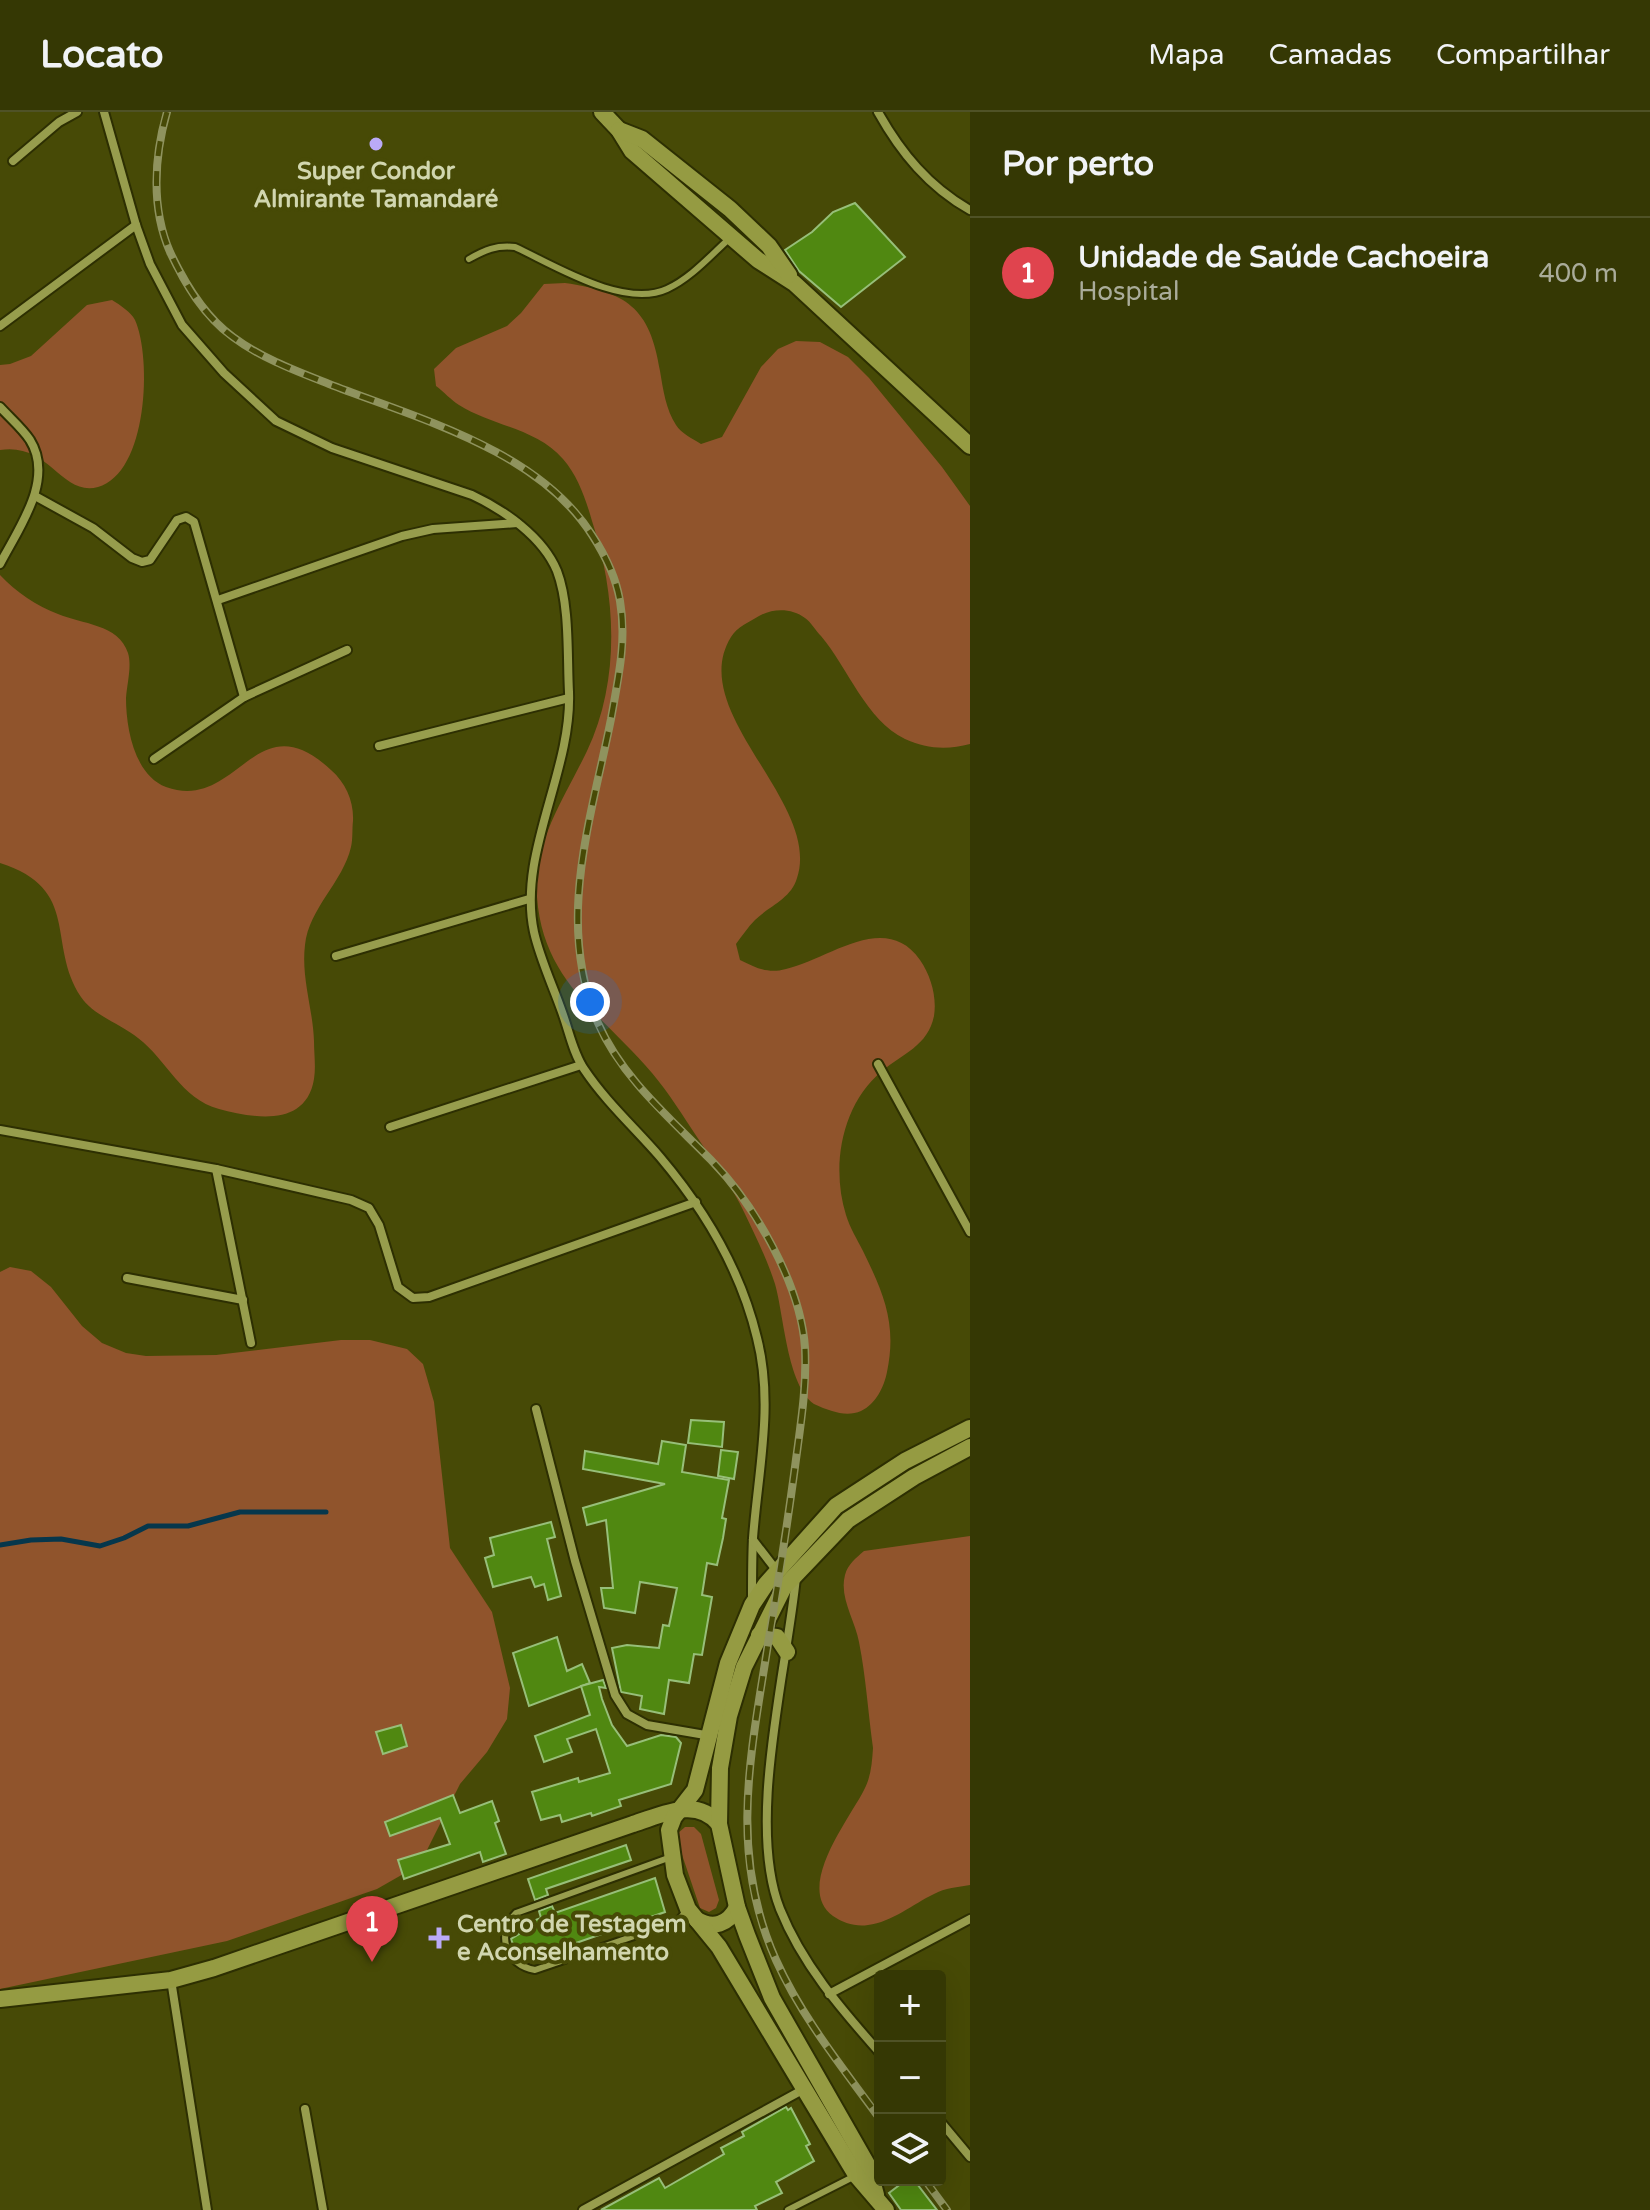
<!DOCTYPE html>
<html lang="pt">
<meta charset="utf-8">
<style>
:root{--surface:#353804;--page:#404313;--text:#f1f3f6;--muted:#aaac9a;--line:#4f5226;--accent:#90b9f0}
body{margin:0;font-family:"Varela Round",sans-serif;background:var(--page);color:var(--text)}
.controls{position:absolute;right:24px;bottom:24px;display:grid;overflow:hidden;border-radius:8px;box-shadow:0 8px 32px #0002}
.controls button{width:72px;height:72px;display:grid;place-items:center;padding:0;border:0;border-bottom:2px solid var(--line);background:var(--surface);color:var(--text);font:40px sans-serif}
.you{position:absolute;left:590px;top:890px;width:28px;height:28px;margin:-20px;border:6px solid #fff;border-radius:50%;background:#1a73e8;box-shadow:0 0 0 12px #1a73e833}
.badge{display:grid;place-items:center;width:52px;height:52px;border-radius:50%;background:var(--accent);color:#fff;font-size:26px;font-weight:700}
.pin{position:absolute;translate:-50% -66px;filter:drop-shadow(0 2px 4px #0008)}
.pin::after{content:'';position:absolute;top:42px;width:28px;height:24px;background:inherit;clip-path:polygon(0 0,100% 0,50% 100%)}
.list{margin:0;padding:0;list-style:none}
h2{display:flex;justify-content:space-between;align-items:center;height:104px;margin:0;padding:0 32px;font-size:34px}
h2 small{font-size:26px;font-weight:400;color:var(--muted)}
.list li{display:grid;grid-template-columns:52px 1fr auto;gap:24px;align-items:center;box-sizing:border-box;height:112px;padding:0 32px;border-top:2px solid var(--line)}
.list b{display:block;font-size:30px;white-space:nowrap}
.list p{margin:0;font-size:26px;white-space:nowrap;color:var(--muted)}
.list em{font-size:26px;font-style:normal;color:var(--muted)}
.icon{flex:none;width:44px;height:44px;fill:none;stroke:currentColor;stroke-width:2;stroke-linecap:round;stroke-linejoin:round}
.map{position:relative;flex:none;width:970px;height:2098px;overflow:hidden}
header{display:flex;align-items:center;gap:48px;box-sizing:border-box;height:112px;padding:0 40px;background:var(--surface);border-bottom:2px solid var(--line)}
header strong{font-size:38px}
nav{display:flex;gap:44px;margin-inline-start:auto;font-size:28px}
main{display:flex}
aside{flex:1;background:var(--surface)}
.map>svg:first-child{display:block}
</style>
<header>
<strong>Locato</strong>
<nav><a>Mapa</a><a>Camadas</a><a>Compartilhar</a></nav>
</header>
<main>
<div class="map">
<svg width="970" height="2098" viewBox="0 0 970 2098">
<rect width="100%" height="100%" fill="#474a06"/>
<g fill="#90542c">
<path d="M 565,171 C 626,180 650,195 660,259 C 663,277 666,298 676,313 C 681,321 693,327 701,332 L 722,325 L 761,255 L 778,237 L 796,229 L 820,230 L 848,245 L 869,266 L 942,355 L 970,394 L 970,632 C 948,638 926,637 905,627 C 866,608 848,556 821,524 C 816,519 811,510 805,506 C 792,496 773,496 759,504 C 749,510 737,515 731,525 C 685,600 822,690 797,766 C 791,787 769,794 755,808 C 748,815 742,824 736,832 L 740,848 C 756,856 768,862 786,857 C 828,848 885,798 920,848 C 931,864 937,885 934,904 C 928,934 902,942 882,959 C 841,993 831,1055 846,1103 C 850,1116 857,1127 863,1139 C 884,1182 897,1212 887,1260 C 884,1275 876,1292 861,1299 C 852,1303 841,1302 832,1299 C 826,1297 820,1295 814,1292 C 787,1273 784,1203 775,1172 C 767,1147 755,1123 744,1100 C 732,1074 713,1049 697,1025 C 683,1004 669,981 652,961 C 603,903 543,870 537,785 C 533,729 564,687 587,639 C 621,567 616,482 592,409 C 586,388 578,364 563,347 C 536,316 492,314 459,293 C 451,288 444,280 436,274 L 434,257 L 456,236 L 507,214 L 521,201 L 544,172 Z"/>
<path d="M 112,188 C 120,193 131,200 135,208 C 152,246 148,361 98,375 C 62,385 49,330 0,338 L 0,253 L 10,252 L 31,244 L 87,193 Z"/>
<path d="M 0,463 C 16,480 37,494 58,502 C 81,512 119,512 128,541 C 132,554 127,572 126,586 C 126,615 134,663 166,675 C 238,701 255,587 331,658 C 346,671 354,690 353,709 C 352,717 353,727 351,735 C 343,770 309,796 305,833 C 301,866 313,897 314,929 C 314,941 316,955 314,967 C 306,1016 253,1006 219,997 C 181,987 167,948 138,926 C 121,912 94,904 81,885 C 46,832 82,777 0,751 Z"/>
<polygon points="10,1155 31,1159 51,1175 82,1214 102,1231 126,1241 146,1244 216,1243 341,1228 370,1228 407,1237 423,1252 434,1290 450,1436 492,1500 510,1576 507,1607 487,1640 460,1672 427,1738 412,1757 377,1777 227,1829 0,1877 0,1160"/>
<path d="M 970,1424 L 970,1773 C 958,1775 945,1776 934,1782 C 913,1792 892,1810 868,1813 C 856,1815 843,1811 833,1804 C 794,1776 850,1706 864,1678 C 871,1665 872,1651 873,1636 C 868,1601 866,1565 859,1530 C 855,1508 839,1486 845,1463 C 848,1452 856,1446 864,1439 Z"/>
<polygon points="685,1715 694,1715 701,1722 719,1788 716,1796 709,1800 700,1796 677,1728 677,1722"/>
</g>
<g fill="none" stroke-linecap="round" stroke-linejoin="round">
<polyline stroke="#06374c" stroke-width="5" points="0,1433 31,1428 61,1427 100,1434 124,1426 148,1414 188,1414 240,1400 326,1400"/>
</g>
<g fill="#508811" stroke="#97bf79" stroke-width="2">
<polygon points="855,91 905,145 841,195 799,159 785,138 812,120 833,100"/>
<polygon points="691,1308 724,1310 722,1335 688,1331"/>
<polygon points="662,1329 686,1333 682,1360 729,1368 722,1406 726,1407 723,1426 717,1453 707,1451 702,1483 712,1485 702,1543 694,1542 689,1571 669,1568 664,1602 640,1597 642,1584 621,1580 612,1536 627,1533 659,1536 663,1513 669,1514 677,1476 640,1470 635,1501 604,1496 601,1476 613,1476 606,1408 587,1413 583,1396 665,1372 583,1357 585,1339 658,1352"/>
<polygon points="721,1338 738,1340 734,1367 718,1364"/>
<polygon points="551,1410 555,1425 547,1427 561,1484 548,1488 544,1472 535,1475 531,1465 493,1475 485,1446 494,1443 490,1426"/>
<polygon points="557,1525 567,1559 582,1552 590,1571 529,1594 513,1541"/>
<polygon points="603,1568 606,1576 599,1575 602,1587 612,1613 627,1634 661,1623 676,1625 681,1631 671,1672 619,1688 621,1694 592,1704 591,1701 562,1710 560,1703 541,1708 532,1680 578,1666 579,1670 610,1661 596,1617 567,1627 572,1640 544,1650 535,1624 590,1603 581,1574"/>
<polygon points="401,1613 407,1634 383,1642 376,1620"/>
<polygon points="453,1683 460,1701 492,1689 499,1709 495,1711 506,1742 483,1750 480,1740 404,1767 398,1748 450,1732 440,1706 390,1724 385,1710"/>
<polygon points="626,1733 631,1748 546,1777 548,1783 535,1788 528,1767"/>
<polygon points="655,1766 665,1800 530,1847 527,1839 518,1843 516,1840 511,1827 519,1822 517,1815 541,1806 539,1799 552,1794 555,1801"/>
<polygon points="786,1995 788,1998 791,1996 810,2032 806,2034 814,2049 776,2070 782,2081 755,2094 757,2098 601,2098 659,2066 665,2076 724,2042 721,2036 744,2024 742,2020"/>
<polygon points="906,2068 914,2068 937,2098 901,2098 889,2081"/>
</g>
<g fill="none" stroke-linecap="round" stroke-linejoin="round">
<defs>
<g id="service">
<path d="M 469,147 C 485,138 496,133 515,135 C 554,153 624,197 667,177 C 691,166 710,144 730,126"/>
<path d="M 671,1745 L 516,1801 C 495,1823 506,1853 535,1858 L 678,1809 L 688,1797"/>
<polyline points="788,2098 853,2065"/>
</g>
<g id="minor">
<path d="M 104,0 L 136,113 L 150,152 L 182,213 L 224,261 L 276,309 L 332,336 L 472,383 C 504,398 543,425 557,459 C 570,493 567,544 569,580 C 572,660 517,742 534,820 C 540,847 553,874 562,900 C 569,919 573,941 584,957 C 606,990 634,1015 660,1045 C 704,1097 741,1159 757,1226 C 774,1292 758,1359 753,1426 C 752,1446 752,1467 752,1487"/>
<path d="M 878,0 C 901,41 929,75 970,98"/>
<polyline points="13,49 59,10 77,0"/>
<polyline points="0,214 136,113"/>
<path d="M 0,295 C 10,306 22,316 30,328 C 55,368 18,417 0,452"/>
<polyline points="35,384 93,416 132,446 142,450 150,448 177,408 186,405 194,410 244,585"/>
<polyline points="218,488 402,424 433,417 517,411"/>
<polyline points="379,634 569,586"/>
<polyline points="154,647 244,585 347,538"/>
<polyline points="336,844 529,787"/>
<polyline points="878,952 970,1120"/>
<polyline points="390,1015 581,953"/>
<polyline points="0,1018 216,1057 351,1088 369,1096 379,1113 398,1175 413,1186 429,1185 696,1090"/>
<polyline points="216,1057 251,1231"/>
<polyline points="127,1166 243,1188"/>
<polyline points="536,1297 575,1449 615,1583 627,1602 647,1613 711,1624"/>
<polyline points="753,1428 777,1459"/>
<path d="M 796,1465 C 787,1558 746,1711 780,1797 C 802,1852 841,1897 880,1941"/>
<polyline points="171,1868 207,2098"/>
<polyline points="829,1882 970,1807"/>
<polyline points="305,1997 323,2098"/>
<polyline points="940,2009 970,2045"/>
<polyline points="583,2098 806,1976"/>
</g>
<g id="secondary">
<polyline points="602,0 619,18 632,39 758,148 794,171 970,334"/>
<polyline points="619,18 642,27 730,97 769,134 789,163"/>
<polyline points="759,1523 777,1525 787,1540"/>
<path d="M 697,1808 C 713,1817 728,1813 737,1795"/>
<path d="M 0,1887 L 171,1868 L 214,1856 L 633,1712 C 662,1703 696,1684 719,1712"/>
<polyline points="876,2083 868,2054 772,1886 747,1823 737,1795 719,1712 720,1656 729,1604 744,1555 784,1475 848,1408 914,1365 970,1335"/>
<polyline points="886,2098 856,2063 719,1835 688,1797 675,1763 669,1718 674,1705 695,1678 728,1551 752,1493 766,1472 836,1394 905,1349 970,1316"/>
</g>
</defs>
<use href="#service" stroke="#2d2f02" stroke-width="10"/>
<use href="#minor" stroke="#2d2f02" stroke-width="12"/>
<use href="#secondary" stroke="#2d2f02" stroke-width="20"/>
<use href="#service" stroke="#979d4d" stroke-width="6"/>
<use href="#minor" stroke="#979d4d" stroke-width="8"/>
<use href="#secondary" stroke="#959b42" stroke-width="16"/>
<defs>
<g id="rail">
<path d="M 167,0 C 154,45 151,96 170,140 C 185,172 204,204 233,225 C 261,246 296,259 329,272 C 419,307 538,338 592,423 C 605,443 616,465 620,489 C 627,529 618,567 611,607 C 591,708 555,810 598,911 C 622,966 670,1006 711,1048 C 755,1093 801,1173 805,1236 C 807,1276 800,1316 795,1355 C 787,1414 778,1473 768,1532 C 751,1641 728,1741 776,1848 C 802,1906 843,1956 880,2007"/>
<polyline points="925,2068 947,2098"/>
</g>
</defs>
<use href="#rail" stroke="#8f935e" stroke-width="8"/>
<use href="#rail" stroke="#474a06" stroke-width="5" stroke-dasharray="15" stroke-linecap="butt"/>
</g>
<g fill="#baaaf7" stroke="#474a06" stroke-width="3">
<circle cx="376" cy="32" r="8"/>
<path d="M435 1814h8v8h8v8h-8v8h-8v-8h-8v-8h8z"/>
</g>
<g text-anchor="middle" stroke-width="8" stroke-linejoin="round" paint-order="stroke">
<g font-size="24" font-weight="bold" fill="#d1d6af" stroke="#474a06">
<text x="376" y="67">Super Condor<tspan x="376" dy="28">Almirante Tamandaré</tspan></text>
<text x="457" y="1820" text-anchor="start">Centro de Testagem<tspan x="457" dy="28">e Aconselhamento</tspan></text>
</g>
</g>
</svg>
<div class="controls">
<button>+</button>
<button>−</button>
<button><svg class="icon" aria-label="layers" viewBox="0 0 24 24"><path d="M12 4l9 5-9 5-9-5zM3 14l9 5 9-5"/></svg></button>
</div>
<div class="you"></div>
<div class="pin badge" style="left:372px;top:1850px;background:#e0444e">1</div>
</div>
<aside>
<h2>Por perto<small></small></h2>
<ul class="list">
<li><span class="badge" style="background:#e0444e">1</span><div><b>Unidade de Saúde Cachoeira</b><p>Hospital</p></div><em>400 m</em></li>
</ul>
</aside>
</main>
